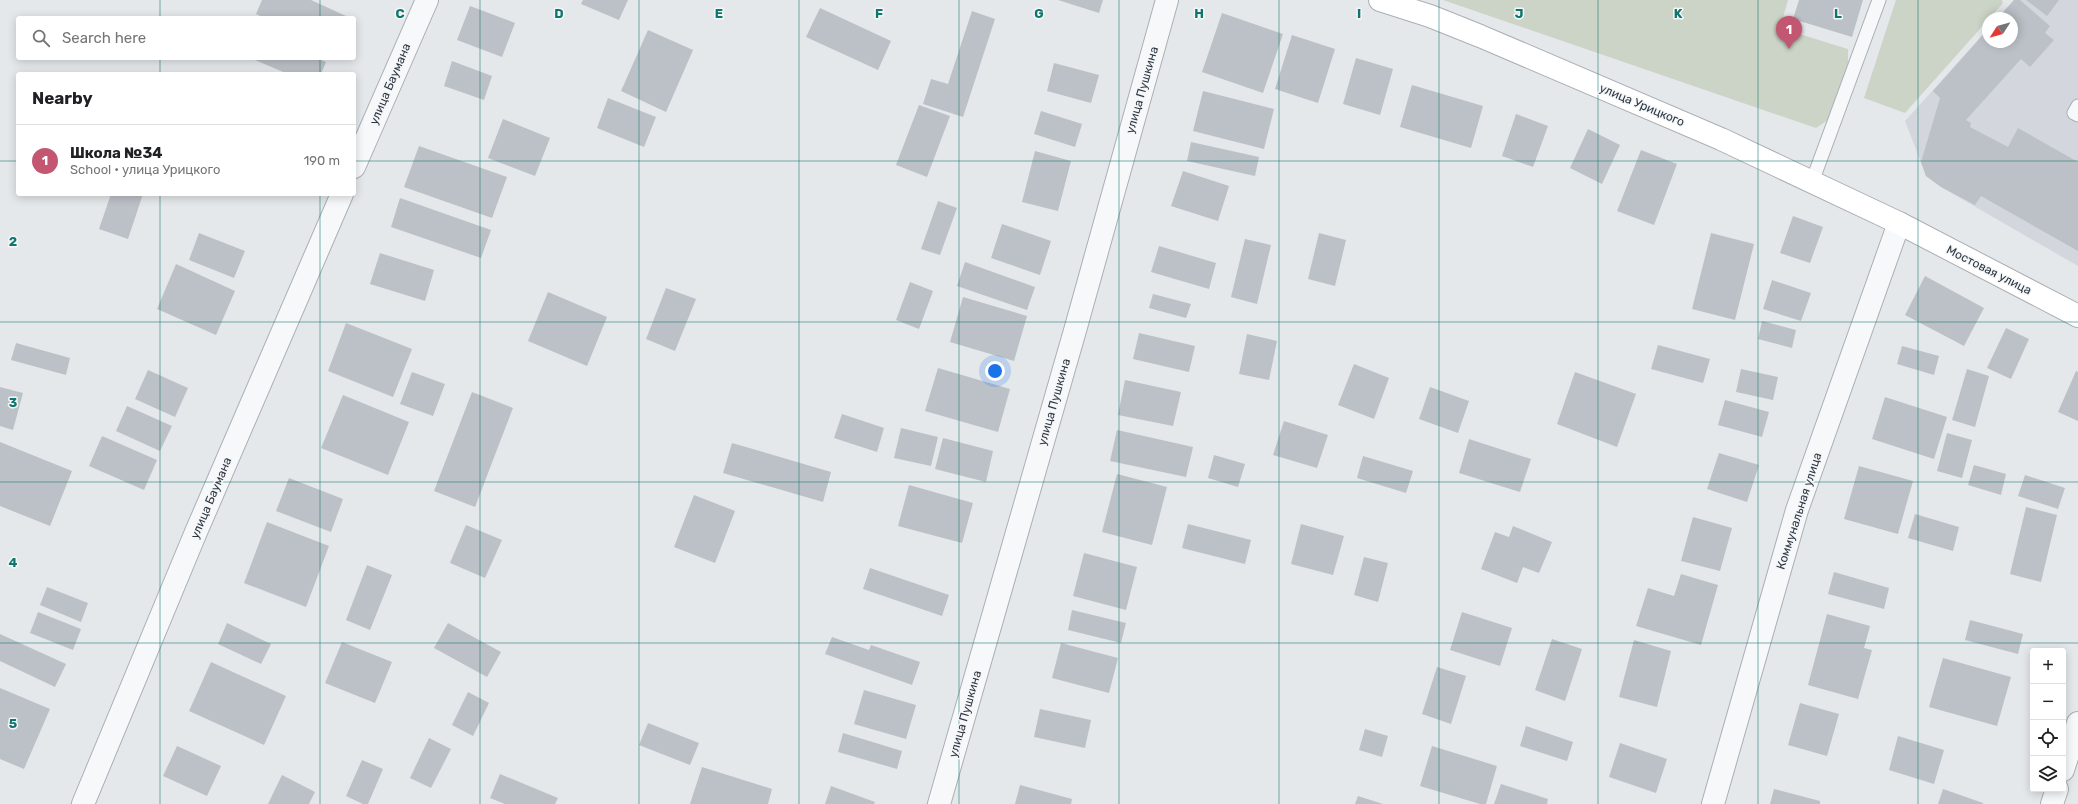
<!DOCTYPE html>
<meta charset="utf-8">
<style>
:root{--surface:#fff;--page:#f6f6f6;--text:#202124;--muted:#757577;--line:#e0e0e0;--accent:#c35671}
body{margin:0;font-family:Rubik,sans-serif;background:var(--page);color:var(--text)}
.controls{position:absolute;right:12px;bottom:12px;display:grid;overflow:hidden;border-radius:4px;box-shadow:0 2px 10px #0003}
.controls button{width:36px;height:36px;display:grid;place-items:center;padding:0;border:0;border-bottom:1px solid var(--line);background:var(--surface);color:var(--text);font:20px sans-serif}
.compass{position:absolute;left:1982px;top:12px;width:36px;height:36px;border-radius:50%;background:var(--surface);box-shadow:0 2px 10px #0003;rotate:234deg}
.you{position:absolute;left:995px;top:371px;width:14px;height:14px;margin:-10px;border:3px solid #fff;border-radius:50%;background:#1a73e8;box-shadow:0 0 0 6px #1a73e833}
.badge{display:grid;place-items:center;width:26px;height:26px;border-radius:50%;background:var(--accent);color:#fff;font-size:13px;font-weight:700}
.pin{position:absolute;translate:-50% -33px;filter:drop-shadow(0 1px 2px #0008)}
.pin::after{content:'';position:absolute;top:21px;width:14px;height:12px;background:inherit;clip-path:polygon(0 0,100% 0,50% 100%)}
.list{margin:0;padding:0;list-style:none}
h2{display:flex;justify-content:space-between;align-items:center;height:52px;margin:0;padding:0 16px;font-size:17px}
h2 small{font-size:13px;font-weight:400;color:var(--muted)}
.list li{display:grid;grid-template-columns:26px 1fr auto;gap:12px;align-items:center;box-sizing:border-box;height:72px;padding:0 16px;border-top:1px solid var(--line)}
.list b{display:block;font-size:15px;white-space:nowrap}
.list p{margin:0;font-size:13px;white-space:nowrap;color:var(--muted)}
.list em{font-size:13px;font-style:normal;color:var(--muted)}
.icon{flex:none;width:22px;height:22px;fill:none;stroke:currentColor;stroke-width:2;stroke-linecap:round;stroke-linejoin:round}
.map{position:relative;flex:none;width:2078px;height:804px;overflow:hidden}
.search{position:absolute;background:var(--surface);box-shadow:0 2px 10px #0003;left:16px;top:16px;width:340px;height:44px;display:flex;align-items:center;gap:10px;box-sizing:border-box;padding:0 14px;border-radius:4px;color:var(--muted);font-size:15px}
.panel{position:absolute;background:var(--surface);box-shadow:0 2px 10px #0003;left:16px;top:72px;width:340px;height:124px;border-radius:4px}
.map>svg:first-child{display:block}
</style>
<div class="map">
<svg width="2078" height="804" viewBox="0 0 2078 804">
<rect width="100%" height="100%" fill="#e5e8eb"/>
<polygon fill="#d3d7dd" points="2014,0 2078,0 2078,266 1941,187 1926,176 1905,121 1988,29 1988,42 2012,42 2012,18 1997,18"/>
<g fill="#cbd4c6">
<polygon points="1443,0 1788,0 1780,28 1848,49 1848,68 1831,118 1816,128"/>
<polygon points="1896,0 2002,0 2003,3 1905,113 1864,98"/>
</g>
<g fill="#bcc1c7">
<polygon points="262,0 311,0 346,16 345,18 265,18 256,14"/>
<polygon points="583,0 628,0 619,20 581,4"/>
<polygon points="1058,0 1103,0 1099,13"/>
<polygon points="1799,0 1863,0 1852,37 1793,19"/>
<polygon points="2014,0 2020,0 2050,26 2045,33 2054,40 2030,67 2021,59 1966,120 1971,123 1970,127 2008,147 2018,128 2078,162 2078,251 1981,196 1975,205 1941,187 1926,176 1921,162 1940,98 1933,91 1988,29 1988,42 2012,42 2012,18 1998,18"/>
<polygon points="2026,0 2059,0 2047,16"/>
<polygon points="470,6 515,23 502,57 457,40"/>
<polygon points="820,8 891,41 878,70 806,37"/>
<polygon points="972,11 995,19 963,117 923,104 931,79 948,84"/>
<polygon points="1222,13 1283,34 1263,93 1202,72"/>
<polygon points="648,30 693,50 666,112 621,91"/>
<polygon points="1292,35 1335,49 1318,103 1275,89"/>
<polygon points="256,58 316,58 326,62 321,74 288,74 255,60"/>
<polygon points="1356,58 1393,69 1380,115 1343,104"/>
<polygon points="452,61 492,76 484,100 444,86"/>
<polygon points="1054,63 1099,75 1091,103 1047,91"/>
<polygon points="1412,85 1483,106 1471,148 1400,127"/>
<polygon points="1203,91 1274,109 1264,149 1193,131"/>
<polygon points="608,98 656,117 644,147 597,128"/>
<polygon points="919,105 950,116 927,177 896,165"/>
<polygon points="1041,111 1082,124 1075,147 1034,134"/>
<polygon points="1516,114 1548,126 1533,167 1502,156"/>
<polygon points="503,119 550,138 535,176 488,158"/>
<polygon points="1588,129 1620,145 1602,184 1570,168"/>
<polygon points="1191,142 1259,157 1255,176 1187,161"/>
<polygon points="419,146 507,177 492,218 404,187"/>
<polygon points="1641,150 1677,164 1654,225 1617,211"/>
<polygon points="1035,151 1071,161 1058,211 1022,202"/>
<polygon points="1183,171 1229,186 1218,221 1171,206"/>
<polygon points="111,194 143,194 128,239 99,229"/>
<polygon points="400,198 491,230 481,258 391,227"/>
<polygon points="938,201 957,208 940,255 921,249"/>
<polygon points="1793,216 1823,227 1810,263 1780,253"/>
<polygon points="1002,224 1051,241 1040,275 991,258"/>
<polygon points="199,233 245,251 234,278 189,260"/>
<polygon points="1319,233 1346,240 1335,286 1308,279"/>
<polygon points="1711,233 1754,244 1735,320 1692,309"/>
<polygon points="1245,239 1271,245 1257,304 1231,297"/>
<polygon points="1159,246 1216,263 1209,289 1151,272"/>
<polygon points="380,253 434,270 425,301 370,284"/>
<polygon points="965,262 1035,287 1027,310 957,286"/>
<polygon points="176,264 235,291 216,335 157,309"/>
<polygon points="1925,276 1984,308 1964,346 1905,315"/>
<polygon points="1772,280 1811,293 1801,321 1763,309"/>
<polygon points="910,282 933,291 919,329 896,320"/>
<polygon points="666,288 696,299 675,351 646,339"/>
<polygon points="548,292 607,317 587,366 528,341"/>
<polygon points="1153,294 1191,304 1186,318 1149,308"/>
<polygon points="963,297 1027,316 1014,361 950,342"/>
<polygon points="1762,321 1796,330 1792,348 1758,339"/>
<polygon points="346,323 412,349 393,397 328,371"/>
<polygon points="2006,328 2029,339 2011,379 1987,368"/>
<polygon points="1139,333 1195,346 1189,372 1133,359"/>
<polygon points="1247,334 1277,341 1269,380 1239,374"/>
<polygon points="16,343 70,358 66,375 11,360"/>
<polygon points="1658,345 1710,359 1703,383 1651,369"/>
<polygon points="1902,346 1939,356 1934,375 1897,364"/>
<polygon points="1354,364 1389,378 1374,419 1338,405"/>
<polygon points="938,368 1010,389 998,432 925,411"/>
<polygon points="1741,369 1778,377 1773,400 1736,392"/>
<polygon points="1967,369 1989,376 1975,427 1952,420"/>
<polygon points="148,370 188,388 175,417 135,399"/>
<polygon points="2076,371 2078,372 2078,421 2058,412"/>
<polygon points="412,372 445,384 433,416 400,404"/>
<polygon points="1575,372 1636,394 1617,447 1557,424"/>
<polygon points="1125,380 1181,392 1173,426 1118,415"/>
<polygon points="0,387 23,393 13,430 0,426"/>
<polygon points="1430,387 1469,401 1458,433 1419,419"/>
<polygon points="472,392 513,408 475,507 434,491"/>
<polygon points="343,395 409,422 388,475 321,448"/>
<polygon points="1885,397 1947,417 1934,459 1872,439"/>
<polygon points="1725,400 1769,412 1762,437 1718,425"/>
<polygon points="127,406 172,426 160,451 116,431"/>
<polygon points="842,414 884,428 877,452 834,438"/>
<polygon points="1284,421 1328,435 1317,468 1273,455"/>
<polygon points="901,428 938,437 931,466 894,458"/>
<polygon points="1117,430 1193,447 1186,477 1110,461"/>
<polygon points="1947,433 1972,440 1962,478 1937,471"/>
<polygon points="102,436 157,460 144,490 89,466"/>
<polygon points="943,438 993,451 986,482 935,469"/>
<polygon points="1469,439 1531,459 1520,492 1459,473"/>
<polygon points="0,442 72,471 50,526 0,506"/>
<polygon points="732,443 831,472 823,502 723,473"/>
<polygon points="1719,453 1759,465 1747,502 1707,489"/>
<polygon points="1214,455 1245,464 1238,487 1208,478"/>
<polygon points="1363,456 1413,471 1406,493 1357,478"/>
<polygon points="1974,465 2006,474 2001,495 1968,485"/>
<polygon points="1859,466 1913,481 1898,534 1844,519"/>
<polygon points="1117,474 1167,487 1152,545 1102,532"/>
<polygon points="2025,475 2065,488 2058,509 2018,496"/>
<polygon points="289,478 343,499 331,532 276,511"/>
<polygon points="909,485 973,503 962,543 898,526"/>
<polygon points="694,495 735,511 715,563 674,547"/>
<polygon points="2026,507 2057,515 2041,582 2010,574"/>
<polygon points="1915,514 1959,527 1953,551 1908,538"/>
<polygon points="1693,517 1732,528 1720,571 1681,561"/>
<polygon points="267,522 329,546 306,607 244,583"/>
<polygon points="1188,524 1251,540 1245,564 1182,548"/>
<polygon points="1301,524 1344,536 1333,575 1291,564"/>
<polygon points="466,525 502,540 485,578 450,563"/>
<polygon points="1513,526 1552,542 1539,573 1523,567 1517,583 1481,569 1495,532 1509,537"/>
<polygon points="1084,553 1137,567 1126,610 1073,596"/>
<polygon points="1364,557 1388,563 1378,602 1354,595"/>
<polygon points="367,565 392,575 370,630 346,620"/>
<polygon points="870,568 949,595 942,616 863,589"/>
<polygon points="1834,572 1889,588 1884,609 1828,594"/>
<polygon points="1681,574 1718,585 1701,645 1636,626 1648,588 1674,596"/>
<polygon points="47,587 88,603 81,622 40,605"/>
<polygon points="1072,610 1126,623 1121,643 1068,630"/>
<polygon points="38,612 81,629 73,650 30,633"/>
<polygon points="1462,612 1512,628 1500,666 1450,650"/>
<polygon points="1827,614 1870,626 1864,648 1872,650 1858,699 1808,685"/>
<polygon points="1970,620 2023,634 2018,654 1965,640"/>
<polygon points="227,623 271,644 261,664 218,644"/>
<polygon points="448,623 501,652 487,677 434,648"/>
<polygon points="0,634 66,664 55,687 0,661"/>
<polygon points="832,637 869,650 871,645 920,662 912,685 825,654"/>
<polygon points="1552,639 1582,649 1565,701 1535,690"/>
<polygon points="1634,640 1671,651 1657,707 1619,697"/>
<polygon points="342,642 392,662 375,703 325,683"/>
<polygon points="1061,643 1118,658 1109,693 1052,678"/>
<polygon points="1943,658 2011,677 1997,726 1929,707"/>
<polygon points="211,662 286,696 264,745 189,711"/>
<polygon points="1437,667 1466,676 1451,724 1422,714"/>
<polygon points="0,688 50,709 24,769 0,759"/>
<polygon points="864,690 916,705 906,739 854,724"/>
<polygon points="468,692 489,703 473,736 452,725"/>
<polygon points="1800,703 1839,714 1827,756 1788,745"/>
<polygon points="1040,709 1091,720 1085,748 1034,737"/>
<polygon points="648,723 699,743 690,765 639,745"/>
<polygon points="1526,726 1573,742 1567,761 1520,746"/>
<polygon points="1365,729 1388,736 1382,757 1359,750"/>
<polygon points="843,733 902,751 897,769 838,752"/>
<polygon points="1898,736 1944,750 1934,784 1889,770"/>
<polygon points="429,738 451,749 431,788 410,778"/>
<polygon points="1620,743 1667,759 1656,793 1609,777"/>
<polygon points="177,746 221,766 207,796 163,776"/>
<polygon points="1432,746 1497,766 1486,804 1480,804 1420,786"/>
<polygon points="362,760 383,769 368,804 363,804 346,796"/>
<polygon points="702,767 772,789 768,804 690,804"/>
<polygon points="500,774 558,798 555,804 505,804 490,798"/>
<polygon points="282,775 315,792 309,804 268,804"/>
<polygon points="1501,784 1548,799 1547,804 1494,804"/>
<polygon points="1020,785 1072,799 1071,804 1015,804"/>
<polygon points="831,786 875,802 874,804 825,804"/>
<polygon points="1774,789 1820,801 1820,804 1770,804"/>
<polygon points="1943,789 1983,803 1983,804 1938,804"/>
<polygon points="1358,796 1383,804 1355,804"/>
</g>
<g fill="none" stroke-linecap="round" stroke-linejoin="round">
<defs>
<g id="service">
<polyline points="2078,106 2074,113 2078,115"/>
<polyline points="1812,182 1879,0"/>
</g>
<g id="minor">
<polyline points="354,167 427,0"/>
<polyline points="83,804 196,532 342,194"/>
<polyline points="939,804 1076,327 1167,0"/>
<polyline points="1713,804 1797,510 1899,223"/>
</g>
<g id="tertiary">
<polyline points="2063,770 2078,723"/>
<polyline points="2052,804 2057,789"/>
</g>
<polyline id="secondary" points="1380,0 1430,16 1480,36 1721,139 1899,223 2078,316"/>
</defs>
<use href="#service" stroke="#aaafb5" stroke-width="15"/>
<use href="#minor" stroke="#aaafb5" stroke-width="24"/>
<use href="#tertiary" stroke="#aaafb5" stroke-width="24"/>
<use href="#secondary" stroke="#aaafb5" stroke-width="24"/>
<use href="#service" stroke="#f7f8fa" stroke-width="13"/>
<use href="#minor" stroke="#f7f8fa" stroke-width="22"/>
<use href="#tertiary" stroke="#f7f8fa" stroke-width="22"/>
<use href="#secondary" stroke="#fff" stroke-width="22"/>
</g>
<path fill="none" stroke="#0f766e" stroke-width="1" stroke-opacity="0.55" d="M 160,0 L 160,18M 320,0 L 320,18M 480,0 L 480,804M 639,0 L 639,804M 799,0 L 799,804M 959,0 L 959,804M 1119,0 L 1119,804M 1279,0 L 1279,804M 1439,0 L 1439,804M 1598,0 L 1598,804M 1758,0 L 1758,804M 1918,0 L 1918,804M 160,58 L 160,74M 320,58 L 320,74M 0,161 L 18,161M 354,161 L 2078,161M 160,194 L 160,804M 320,194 L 320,804M 0,322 L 2078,322M 0,482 L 2078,482M 0,643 L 2078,643"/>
<g text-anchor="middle" stroke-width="3" stroke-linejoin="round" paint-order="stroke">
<g font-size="12" fill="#2d3742" stroke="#f4f6f8">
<text transform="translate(390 84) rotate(-67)" y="4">улица Баумана</text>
<text transform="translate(1142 90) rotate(-74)" y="4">улица Пушкина</text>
<text transform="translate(1642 105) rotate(23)" y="4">улица Урицкого</text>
<text transform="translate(1989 270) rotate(27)" y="4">Мостовая улица</text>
<text transform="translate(1054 402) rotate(-74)" y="4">улица Пушкина</text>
<text transform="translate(211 498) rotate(-67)" y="4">улица Баумана</text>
<text transform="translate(1799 511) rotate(-72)" y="4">Коммунальная улица</text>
<text transform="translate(965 714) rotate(-74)" y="4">улица Пушкина</text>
</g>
</g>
<g font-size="13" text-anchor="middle" font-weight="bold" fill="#0f766e" stroke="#f4f6f8" stroke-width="3" stroke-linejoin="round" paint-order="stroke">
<text x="400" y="18">C</text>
<text x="559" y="18">D</text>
<text x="719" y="18">E</text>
<text x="879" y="18">F</text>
<text x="1039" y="18">G</text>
<text x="1199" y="18">H</text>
<text x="1359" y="18">I</text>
<text x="1519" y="18">J</text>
<text x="1678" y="18">K</text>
<text x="1838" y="18">L</text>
<text x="13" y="246">2</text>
<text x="13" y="407">3</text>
<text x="13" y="567">4</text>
<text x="13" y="728">5</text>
</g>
</svg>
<div class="controls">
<button>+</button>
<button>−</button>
<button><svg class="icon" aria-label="locate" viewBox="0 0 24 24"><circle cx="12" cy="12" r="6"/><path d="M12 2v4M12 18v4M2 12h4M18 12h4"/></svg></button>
<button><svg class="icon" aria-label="layers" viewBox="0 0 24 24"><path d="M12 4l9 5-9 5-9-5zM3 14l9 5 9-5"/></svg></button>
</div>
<svg class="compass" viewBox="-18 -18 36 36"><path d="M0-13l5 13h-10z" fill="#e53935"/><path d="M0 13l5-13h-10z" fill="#757577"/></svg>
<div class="you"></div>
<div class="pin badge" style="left:1789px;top:49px">1</div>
<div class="search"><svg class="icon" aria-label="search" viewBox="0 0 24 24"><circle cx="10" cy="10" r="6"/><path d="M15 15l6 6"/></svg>Search here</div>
<section class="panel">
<h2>Nearby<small></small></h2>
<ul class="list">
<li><span class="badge">1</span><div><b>Школа №34</b><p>School · улица Урицкого</p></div><em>190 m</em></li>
</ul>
</section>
</div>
